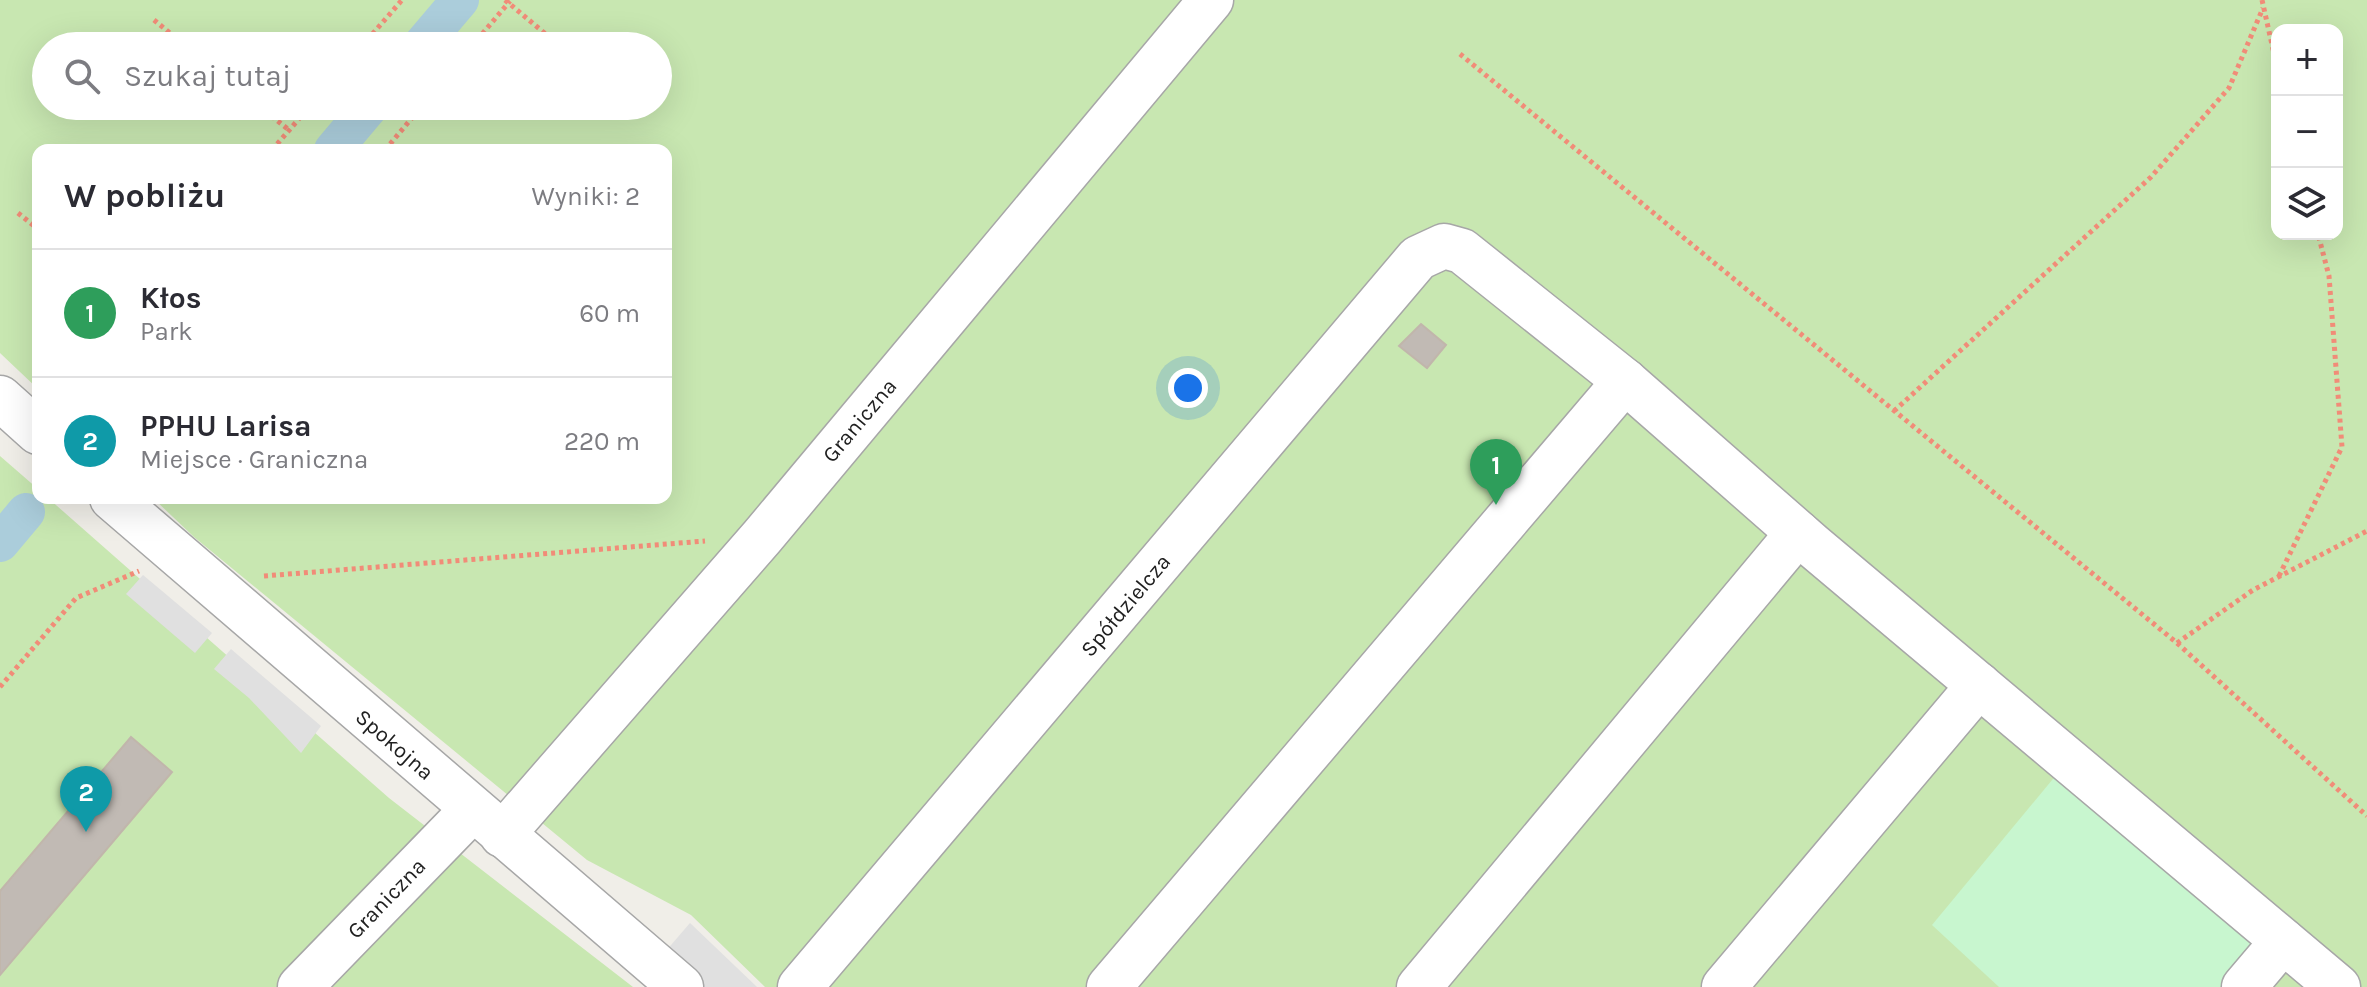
<!DOCTYPE html>
<html lang="pl">
<meta charset="utf-8">
<style>
:root{--surface:#fff;--page:#f7f7f7;--text:#2b2b33;--muted:#7c7c81;--line:#e1e1e2;--accent:#2563eb}
body{margin:0;font-family:Karla,sans-serif;background:var(--page);color:var(--text)}
.controls{position:absolute;right:24px;top:24px;display:grid;overflow:hidden;border-radius:16px;box-shadow:0 8px 32px #0002}
.controls button{width:72px;height:72px;display:grid;place-items:center;padding:0;border:0;border-bottom:2px solid var(--line);background:var(--surface);color:var(--text);font:40px sans-serif}
.you{position:absolute;left:1188px;top:388px;width:28px;height:28px;margin:-20px;border:6px solid #fff;border-radius:50%;background:#1a73e8;box-shadow:0 0 0 12px #1a73e833}
.badge{display:grid;place-items:center;width:52px;height:52px;border-radius:50%;background:var(--accent);color:#fff;font-size:26px;font-weight:700}
.pin{position:absolute;translate:-50% -66px;filter:drop-shadow(0 2px 4px #0008)}
.pin::after{content:'';position:absolute;top:42px;width:28px;height:24px;background:inherit;clip-path:polygon(0 0,100% 0,50% 100%)}
.list{margin:0;padding:0;list-style:none}
h2{display:flex;justify-content:space-between;align-items:center;height:104px;margin:0;padding:0 32px;font-size:34px}
h2 small{font-size:26px;font-weight:400;color:var(--muted)}
.list li{display:grid;grid-template-columns:52px 1fr auto;gap:24px;align-items:center;box-sizing:border-box;height:128px;padding:0 32px;border-top:2px solid var(--line)}
.list b{display:block;font-size:30px;white-space:nowrap}
.list p{margin:0;font-size:26px;white-space:nowrap;color:var(--muted)}
.list em{font-size:26px;font-style:normal;color:var(--muted)}
.icon{flex:none;width:44px;height:44px;fill:none;stroke:currentColor;stroke-width:2;stroke-linecap:round;stroke-linejoin:round}
.map{position:relative;flex:none;width:2367px;height:987px;overflow:hidden}
.search{position:absolute;background:var(--surface);box-shadow:0 8px 32px #0002;left:32px;top:32px;width:640px;height:88px;display:flex;align-items:center;gap:20px;box-sizing:border-box;padding:0 28px;border-radius:44px;color:var(--muted);font-size:30px}
.panel{position:absolute;background:var(--surface);box-shadow:0 8px 32px #0002;left:32px;top:144px;width:640px;height:360px;border-radius:16px}
.map>svg:first-child{display:block}
</style>
<div class="map">
<svg width="2367" height="987" viewBox="0 0 2367 987">
<rect width="100%" height="100%" fill="#f0eee8"/>
<g fill="#c8e7b1" fill-rule="evenodd">
<path d="M 0,0 L 2367,0 L 2367,987 L 765,987 L 691,915 L 587,860 L 194,537 L 153,498 L 666,498 L 666,150 L 38,150 L 38,389 L 0,353 ZM 2277,30 L 2337,30 L 2337,234 L 2277,234 ZM 46,46 L 658,46 L 658,106 L 46,106 Z"/>
<polygon points="0,456 38,489 38,498 48,498 389,798 633,987 0,987"/>
</g>
<polygon fill="#c8f6cf" points="2067,762 2283,941 2244,987 1999,987 1932,925"/>
<g fill="#e0e0e0">
<polygon points="143,575 212,633 195,653 126,594"/>
<polygon points="231,649 321,726 301,753 249,698 214,669"/>
<polygon points="690,923 757,987 695,987 659,959"/>
</g>
<g fill="none" stroke-linecap="round" stroke-linejoin="round">
<g stroke="#abcddb" stroke-width="38">
<polyline points="421,46 460,0"/>
<polyline points="333,150 370,106"/>
<polyline points="0,543 26,512"/>
</g>
</g>
<g fill="#c1bab4" stroke="#c1b6ab" stroke-width="2">
<polygon points="1421,324 1446,345 1427,368 1399,346"/>
<polygon points="131,737 172,772 0,975 0,891"/>
</g>
<g fill="none" stroke-linecap="round" stroke-linejoin="round">
<defs>
<g id="minor">
<polyline points="0,398 38,432"/>
<polyline points="112,498 681,987"/>
<polyline points="502,835 762,537 1211,0"/>
<polyline points="300,987 472,810"/>
<polyline points="800,987 1418,258 1444,246 1462,251 1625,381 1812,545 2338,987"/>
<polyline points="1109,987 1625,381"/>
<polyline points="1419,987 1798,533"/>
<polyline points="1724,987 1979,685"/>
<polyline points="2244,987 2283,941"/>
</g>
</defs>
<use href="#minor" stroke="#a7a7a7" stroke-width="47"/>
<g stroke="#f18c78" stroke-width="5" stroke-dasharray="4 4" stroke-linecap="butt">
<polyline points="505,0 560,46"/>
<polyline points="2262,0 2277,67"/>
<polyline points="154,20 186,46"/>
<polyline points="362,46 402,0"/>
<polyline points="472,46 510,1"/>
<polyline points="1460,54 2177,643 2367,816"/>
<polyline points="259,106 289,130"/>
<polyline points="272,150 310,106"/>
<polyline points="385,150 422,106"/>
<polyline points="18,213 38,229"/>
<polyline points="1894,411 2151,177 2229,88 2263,8"/>
<polyline points="264,576 705,541"/>
<polyline points="2279,576 2342,447 2329,276 2318,234"/>
<polyline points="2177,643 2253,590 2367,531"/>
<polyline points="0,687 76,598 139,571"/>
</g>
<use href="#minor" stroke="#fff" stroke-width="44"/>
</g>
<g text-anchor="middle" stroke-width="6" stroke-linejoin="round" paint-order="stroke">
<g font-size="22" fill="#202020" stroke="#fff">
<text transform="translate(859 420) rotate(-50)" y="8">Graniczna</text>
<text transform="translate(1125 605) rotate(-50)" y="8">Spółdzielcza</text>
<text transform="translate(395 744) rotate(41)" y="8">Spokojna</text>
<text transform="translate(386 898) rotate(-46)" y="8">Graniczna</text>
</g>
</g>
</svg>
<div class="controls">
<button>+</button>
<button>−</button>
<button><svg class="icon" aria-label="layers" viewBox="0 0 24 24"><path d="M12 4l9 5-9 5-9-5zM3 14l9 5 9-5"/></svg></button>
</div>
<div class="you"></div>
<div class="pin badge" style="left:1496px;top:505px;background:#2e9e5b">1</div>
<div class="pin badge" style="left:86px;top:832px;background:#0f9aa8">2</div>
<div class="search"><svg class="icon" aria-label="search" viewBox="0 0 24 24"><circle cx="10" cy="10" r="6"/><path d="M15 15l6 6"/></svg>Szukaj tutaj</div>
<section class="panel">
<h2>W pobliżu<small>Wyniki: 2</small></h2>
<ul class="list">
<li><span class="badge" style="background:#2e9e5b">1</span><div><b>Kłos</b><p>Park</p></div><em>60 m</em></li>
<li><span class="badge" style="background:#0f9aa8">2</span><div><b>PPHU Larisa</b><p>Miejsce · Graniczna</p></div><em>220 m</em></li>
</ul>
</section>
</div>
